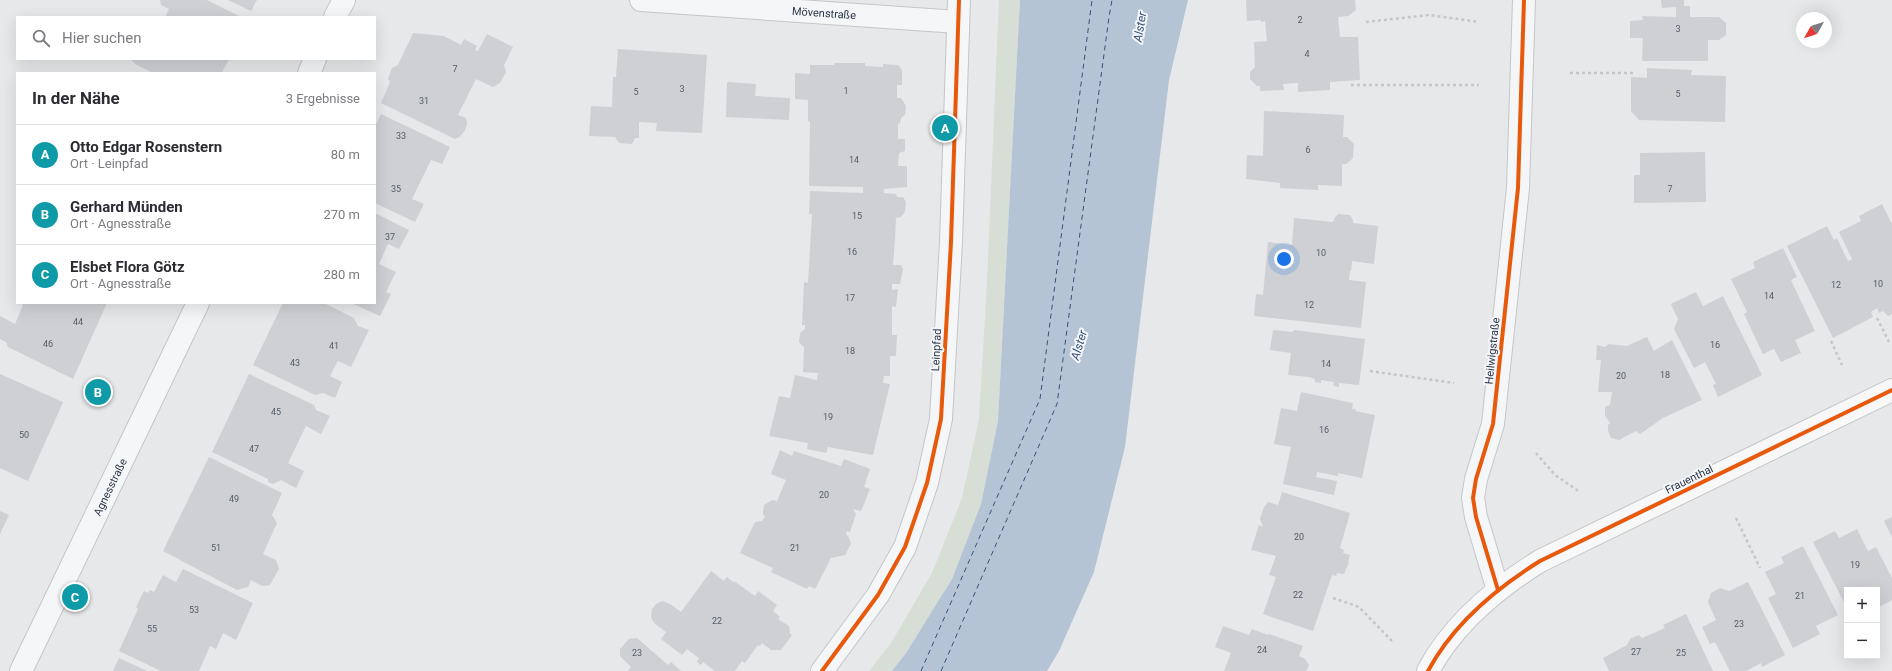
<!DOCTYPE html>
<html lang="de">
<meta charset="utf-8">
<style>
:root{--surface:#fff;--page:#f2f2f3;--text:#2b2b33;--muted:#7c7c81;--line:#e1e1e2;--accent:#0b8043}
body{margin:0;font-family:Roboto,sans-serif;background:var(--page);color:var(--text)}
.controls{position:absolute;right:12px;bottom:12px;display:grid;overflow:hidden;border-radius:0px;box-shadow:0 4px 16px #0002}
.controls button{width:36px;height:36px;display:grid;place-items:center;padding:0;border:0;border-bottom:1px solid var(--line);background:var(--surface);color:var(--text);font:20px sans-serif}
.compass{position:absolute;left:1796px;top:12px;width:36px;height:36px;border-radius:50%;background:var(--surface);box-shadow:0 4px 16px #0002;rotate:231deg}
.you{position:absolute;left:1284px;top:259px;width:14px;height:14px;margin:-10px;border:3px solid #fff;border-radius:50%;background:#1a73e8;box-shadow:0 0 0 6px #1a73e833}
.badge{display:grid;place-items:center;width:26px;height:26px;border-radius:50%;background:var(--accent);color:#fff;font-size:13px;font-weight:700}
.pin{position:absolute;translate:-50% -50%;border:2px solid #fff;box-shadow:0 1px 4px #0006}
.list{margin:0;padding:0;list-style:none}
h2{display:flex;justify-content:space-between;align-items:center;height:52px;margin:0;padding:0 16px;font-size:17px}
h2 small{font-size:13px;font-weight:400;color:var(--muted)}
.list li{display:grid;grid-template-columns:26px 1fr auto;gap:12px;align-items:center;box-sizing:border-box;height:60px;padding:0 16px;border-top:1px solid var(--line)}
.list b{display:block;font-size:15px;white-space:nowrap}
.list p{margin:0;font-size:13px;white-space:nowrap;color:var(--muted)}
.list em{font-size:13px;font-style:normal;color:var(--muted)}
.icon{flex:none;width:22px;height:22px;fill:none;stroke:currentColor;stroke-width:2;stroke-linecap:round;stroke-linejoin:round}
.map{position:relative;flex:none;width:1892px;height:671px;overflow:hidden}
.search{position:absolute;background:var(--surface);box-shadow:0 4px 16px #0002;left:16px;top:16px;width:360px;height:44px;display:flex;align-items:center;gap:10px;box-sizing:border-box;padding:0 14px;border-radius:0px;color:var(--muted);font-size:15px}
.panel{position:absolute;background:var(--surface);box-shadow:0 4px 16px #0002;left:16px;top:72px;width:360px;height:232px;border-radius:0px}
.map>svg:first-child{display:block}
</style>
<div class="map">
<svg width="1892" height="671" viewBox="0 0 1892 671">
<rect width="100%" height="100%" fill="#e6e8ea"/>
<polygon fill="#d6ded6" points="999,0 1020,0 998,421 981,504 952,579 906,653 892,671 869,671 891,643 932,573 962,498 979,419 987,283"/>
<polygon fill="#b4c4d5" points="1020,0 1188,0 1169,80 1125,447 1094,572 1059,651 1047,671 892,671 906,653 952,579 981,504 998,421"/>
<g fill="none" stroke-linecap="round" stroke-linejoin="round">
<g stroke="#34527a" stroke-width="1" stroke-dasharray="5 4" stroke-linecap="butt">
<polyline points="921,671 1040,399 1092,0"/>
<polyline points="941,671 1057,404 1109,17 1112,0"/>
</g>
</g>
<g fill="#ced0d3">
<polygon points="160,0 207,0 241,17 165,17 169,9 161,5"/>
<polygon points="228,0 257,0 251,11"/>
<polygon points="1246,0 1355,0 1356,10 1348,16 1338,17 1340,37 1358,37 1360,80 1330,82 1330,90 1298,92 1298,83 1283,84 1284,90 1260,91 1260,86 1257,86 1250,79 1250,72 1255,67 1254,42 1267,41 1265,21 1261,22 1261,20 1247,21"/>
<polygon points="1661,0 1684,0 1684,6 1690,6 1690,17 1719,17 1726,23 1726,35 1719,40 1708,40 1708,61 1642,61 1643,38 1630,38 1630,21 1643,20 1642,16 1676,17 1676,7 1662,8"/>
<polygon points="413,33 444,36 461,45 464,39 477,46 475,50 478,51 487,34 513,47 504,65 506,72 500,83 493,87 476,79 458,115 466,118 467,124 465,130 460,137 455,139 381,103 390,82 388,79 392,68 398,65"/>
<polygon points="618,49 707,55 702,133 656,131 657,123 639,122 639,138 635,138 632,144 619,143 615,137 589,136 591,106 612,107 613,77 616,77"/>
<polygon points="131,59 229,59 222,73 153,73 135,64"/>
<polygon points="834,63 865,63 865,66 883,67 883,64 898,65 902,70 902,85 897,85 897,98 901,98 906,106 905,115 901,118 900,124 898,123 898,139 905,139 905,151 899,153 898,166 907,166 907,187 884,189 884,193 896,194 897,197 903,197 906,202 905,212 901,217 896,218 895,240 893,265 901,265 903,269 900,284 892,284 892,290 898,289 896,307 892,306 892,335 897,335 896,356 890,356 890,376 884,376 883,383 890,384 873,455 828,447 826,453 807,449 808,443 769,436 779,396 790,398 795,375 817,380 818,373 803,372 804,347 799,342 800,333 805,329 805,325 802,325 804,282 808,283 812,214 809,214 810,191 863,193 863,187 809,186 810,122 808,121 808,100 795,99 795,73 810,74 810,65 834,65"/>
<polygon points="1647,68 1692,70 1691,75 1726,76 1725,122 1639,120 1631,111 1631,77 1647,78"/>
<polygon points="727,82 756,84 755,96 790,98 789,120 726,117"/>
<polygon points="1264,111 1344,115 1343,137 1347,137 1354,144 1353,158 1346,164 1342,164 1342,186 1318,185 1318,190 1280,188 1280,183 1246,179 1247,155 1263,156"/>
<polygon points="381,114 450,147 442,164 431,160 412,199 424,204 415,222 375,203 375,126"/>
<polygon points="1705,152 1706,202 1634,203 1634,175 1640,175 1640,153"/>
<polygon points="1882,204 1892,224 1892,314 1888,316 1883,311 1879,313 1877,308 1871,312 1873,317 1833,338 1787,246 1827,226 1834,240 1837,238 1848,261 1852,259 1839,232 1861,221 1859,216"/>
<polygon points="375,213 409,230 399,249 388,244 379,264 396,272 386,292 391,294 380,316 351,303 375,303"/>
<polygon points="1338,214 1350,215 1353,220 1353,223 1378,226 1374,264 1352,261 1351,271 1350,271 1349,280 1366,282 1361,328 1254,316 1256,294 1263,295 1268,242 1292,245 1294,218 1333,222 1334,219"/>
<polygon points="1783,248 1797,277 1791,280 1815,331 1795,340 1801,353 1781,362 1774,349 1763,354 1744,314 1747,312 1731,279 1755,268 1753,262"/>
<polygon points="1696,292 1703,306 1723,296 1762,375 1718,397 1713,385 1716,384 1705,362 1694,368 1674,329 1678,319 1671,304"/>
<polygon points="19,303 107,303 73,379 8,347 6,342 0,339 0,316 15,324 23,305"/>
<polygon points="283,303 324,303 354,318 358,326 369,330 351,367 338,361 330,376 342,382 335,398 323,393 315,395 253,365"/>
<polygon points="1273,330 1293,332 1294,330 1365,339 1359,385 1339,383 1339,387 1333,386 1334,382 1321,380 1321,383 1315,382 1315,379 1309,377 1288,375 1291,353 1270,350"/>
<polygon points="1647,337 1654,351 1672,340 1702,400 1663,418 1640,434 1636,431 1619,440 1611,438 1608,431 1608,425 1610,423 1605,416 1605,407 1610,405 1612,392 1598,392 1601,360 1596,360 1597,345 1605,347 1609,344 1627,346"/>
<polygon points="0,374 63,402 28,481 0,468"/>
<polygon points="249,374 314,405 316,410 330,416 321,434 306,426 288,463 304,471 296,488 281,480 273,484 268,482 268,479 212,452"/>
<polygon points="1301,392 1353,403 1352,409 1356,409 1355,411 1375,415 1362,478 1338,473 1338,476 1317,472 1316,477 1337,481 1334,495 1283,484 1291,447 1274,444 1281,408 1297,411"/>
<polygon points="780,450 792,456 794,451 841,466 844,459 870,469 864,487 870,489 861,511 853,509 856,514 850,532 847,531 846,534 849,538 851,544 845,555 831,558 815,589 809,586 807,589 771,572 773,568 740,553 755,522 762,521 765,517 763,514 764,505 772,500 777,501 786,480 771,474"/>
<polygon points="209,457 282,493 272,515 277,523 263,554 276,560 279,569 270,585 262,586 251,580 248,587 237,590 163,551"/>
<polygon points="1282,492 1350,513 1340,548 1344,550 1343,553 1350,555 1348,562 1349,562 1344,574 1337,573 1336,576 1332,575 1313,631 1263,614 1276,577 1269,575 1276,556 1251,550 1259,525 1263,527 1260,519 1264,507 1268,502 1278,505"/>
<polygon points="0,511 9,515 0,534"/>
<polygon points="1892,517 1892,537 1884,521"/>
<polygon points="1857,529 1868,551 1876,547 1892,578 1892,600 1877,608 1877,590 1847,590 1847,608 1813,542 1835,531 1839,538"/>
<polygon points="1803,546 1838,615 1816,626 1820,634 1793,648 1768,598 1776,594 1765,572 1784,563 1781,557"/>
<polygon points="183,569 253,603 236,640 223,633 216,649 210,646 199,671 161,671 119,651 138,609 136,607 144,591 148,593 150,590 154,592 163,575 176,582"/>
<polygon points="711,571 724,581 727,577 733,582 734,581 755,596 758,591 777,605 773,611 780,617 778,619 789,626 790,634 792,635 781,650 771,650 762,643 760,646 758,645 745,663 742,661 735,671 715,671 703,662 701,665 697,662 699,658 687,649 682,655 661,639 666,632 655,624 651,618 652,609 656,604 662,601 670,604 681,612"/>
<polygon points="1748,582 1785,655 1762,667 1761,663 1746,671 1730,671 1715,642 1710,644 1702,627 1716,620 1708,602 1711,593 1720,588 1729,591"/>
<polygon points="1686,614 1713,671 1609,671 1603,658 1627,645 1630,639 1639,635 1642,638 1665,628 1663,625"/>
<polygon points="1223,626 1249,635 1252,629 1268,635 1269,634 1303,646 1299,656 1305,659 1309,665 1306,671 1224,671 1231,653 1215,647"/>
<polygon points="637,638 668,665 671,662 681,671 628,671 631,667 620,656 620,649 629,639"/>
<polygon points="119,658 147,671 113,671"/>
</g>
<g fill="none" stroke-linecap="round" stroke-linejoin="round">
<defs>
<g id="street">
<polyline points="641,0 958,22"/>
<polyline points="335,17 344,0"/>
<polyline points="309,73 315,59"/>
<polyline points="1498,590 1476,517 1473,498 1476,479 1493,424 1518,188 1524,0"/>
<polyline points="21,671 198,303"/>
<polyline points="822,671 878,595 905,547 927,483 941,419 951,242 959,0"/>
</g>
<path id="secondary" d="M 1428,671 C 1453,624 1495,589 1540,561 L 1892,390"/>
</defs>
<use href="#street" stroke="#c4c6c8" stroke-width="24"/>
<use href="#secondary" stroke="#c4c6c8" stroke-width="24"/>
<g stroke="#c5c6ca" stroke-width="2.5" stroke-dasharray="3 3" stroke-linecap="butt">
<polyline points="1366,22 1429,15 1479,22"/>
<polyline points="1570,73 1636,73"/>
<polyline points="1351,85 1479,85"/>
<polyline points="1877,318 1889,342"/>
<polyline points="1831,341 1842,365"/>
<polyline points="1370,371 1454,383"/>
<polyline points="1536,453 1555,475 1580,492"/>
<polyline points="1736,518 1760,568"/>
<polyline points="1333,598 1359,607 1392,641"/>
</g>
<use href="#street" stroke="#f5f6f7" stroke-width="22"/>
<use href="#secondary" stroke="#f8f8f8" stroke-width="22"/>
<defs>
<g id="cycleway">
<polyline points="1498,590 1476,517 1473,498 1476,479 1493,424 1518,188 1524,0"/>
<polyline points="822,671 878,595 905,547 927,483 941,419 951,242 959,0"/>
<path d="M 1428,671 C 1453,624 1495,589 1540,561 L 1892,390"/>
</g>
</defs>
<use href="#cycleway" stroke="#f4f6f9" stroke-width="6"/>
<use href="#cycleway" stroke="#e8590c" stroke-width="4"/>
</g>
<g text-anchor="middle" stroke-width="4" stroke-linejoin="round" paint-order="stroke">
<g font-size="9" fill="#545c69">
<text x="1300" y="23">2</text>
<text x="1678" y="32">3</text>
<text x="1307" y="57">4</text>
<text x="455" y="72">7</text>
<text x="682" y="92">3</text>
<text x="846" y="94">1</text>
<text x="636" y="95">5</text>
<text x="1678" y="97">5</text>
<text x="424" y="104">31</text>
<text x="401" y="139">33</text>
<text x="1308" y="153">6</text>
<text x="854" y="163">14</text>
<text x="396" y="192">35</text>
<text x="1670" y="192">7</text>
<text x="857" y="219">15</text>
<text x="390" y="240">37</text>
<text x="852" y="255">16</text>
<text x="1321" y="256">10</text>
<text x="1878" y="287">10</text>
<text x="1836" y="288">12</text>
<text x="1769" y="299">14</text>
<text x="850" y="301">17</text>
<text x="1309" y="308">12</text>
<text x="78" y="325">44</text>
<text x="48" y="347">46</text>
<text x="1715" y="348">16</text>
<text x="334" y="349">41</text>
<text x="850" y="354">18</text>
<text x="295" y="366">43</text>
<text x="1326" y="367">14</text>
<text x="1665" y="378">18</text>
<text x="1621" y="379">20</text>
<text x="276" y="415">45</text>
<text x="828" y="420">19</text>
<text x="1324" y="433">16</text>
<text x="24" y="438">50</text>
<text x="254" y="452">47</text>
<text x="824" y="498">20</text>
<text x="234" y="502">49</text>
<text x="1299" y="540">20</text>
<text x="216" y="551">51</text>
<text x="795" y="551">21</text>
<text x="1855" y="568">19</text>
<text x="1298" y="598">22</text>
<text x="1800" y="599">21</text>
<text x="194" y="613">53</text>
<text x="717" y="624">22</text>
<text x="1739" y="627">23</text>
<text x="152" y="632">55</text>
<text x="1262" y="653">24</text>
<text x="1636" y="655">27</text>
<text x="637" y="656">23</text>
<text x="1681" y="656">25</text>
</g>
<g font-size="11" fill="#2b3445" stroke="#f4f6f9">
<text transform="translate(824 13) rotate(4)" y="4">Mövenstraße</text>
<text transform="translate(936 350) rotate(-87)" y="4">Leinpfad</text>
<text transform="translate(1492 351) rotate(-84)" y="4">Heilwigstraße</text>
<text transform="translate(1689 479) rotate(-26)" y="4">Frauenthal</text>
<text transform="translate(110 487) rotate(-64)" y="4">Agnesstraße</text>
</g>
<g font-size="12" font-style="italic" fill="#34527a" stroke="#f4f6f9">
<text transform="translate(1140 27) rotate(-81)" y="4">Alster</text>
<text transform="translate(1079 345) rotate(-73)" y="4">Alster</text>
</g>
</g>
</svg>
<div class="controls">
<button>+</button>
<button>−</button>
</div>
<svg class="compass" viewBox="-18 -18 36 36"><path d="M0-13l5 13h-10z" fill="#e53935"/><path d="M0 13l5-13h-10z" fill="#7c7c81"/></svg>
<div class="you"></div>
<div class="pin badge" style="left:945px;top:128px;background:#0f9aa8">A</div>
<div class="pin badge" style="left:98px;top:392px;background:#0f9aa8">B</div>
<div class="pin badge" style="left:75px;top:597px;background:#0f9aa8">C</div>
<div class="search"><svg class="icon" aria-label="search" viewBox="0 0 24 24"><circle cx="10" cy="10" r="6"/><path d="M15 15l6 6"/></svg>Hier suchen</div>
<section class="panel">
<h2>In der Nähe<small>3 Ergebnisse</small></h2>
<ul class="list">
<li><span class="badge" style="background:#0f9aa8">A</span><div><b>Otto Edgar Rosenstern</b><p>Ort · Leinpfad</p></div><em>80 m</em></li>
<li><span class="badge" style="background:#0f9aa8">B</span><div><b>Gerhard Münden</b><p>Ort · Agnesstraße</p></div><em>270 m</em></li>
<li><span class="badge" style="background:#0f9aa8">C</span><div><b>Elsbet Flora Götz</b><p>Ort · Agnesstraße</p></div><em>280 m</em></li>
</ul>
</section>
</div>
